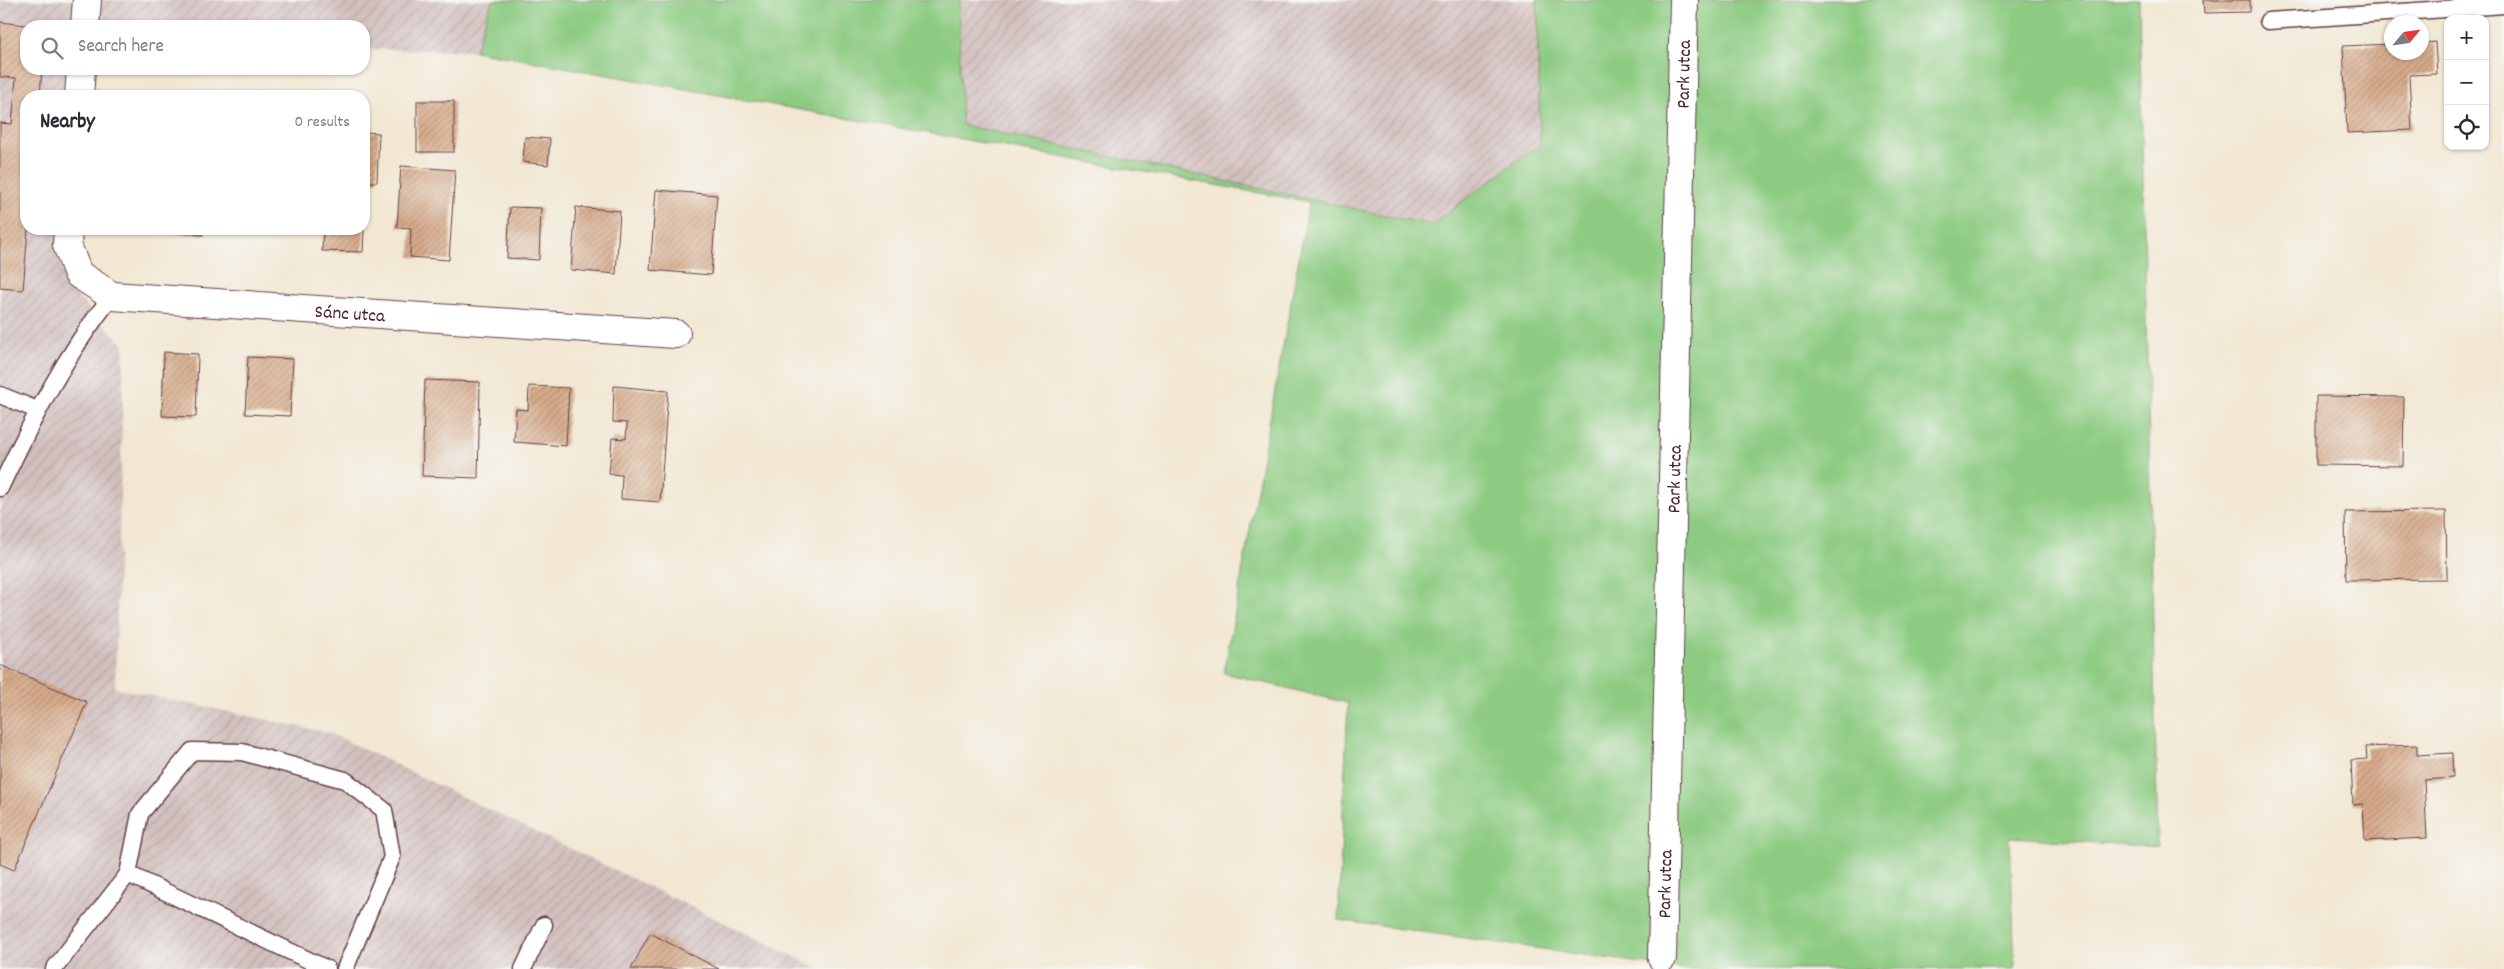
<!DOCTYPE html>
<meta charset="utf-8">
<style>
:root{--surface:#fff;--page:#f7f7f7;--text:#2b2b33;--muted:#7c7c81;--line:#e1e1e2}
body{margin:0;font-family:Dekko,sans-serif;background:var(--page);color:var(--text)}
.controls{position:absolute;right:15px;top:15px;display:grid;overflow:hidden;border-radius:10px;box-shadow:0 1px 4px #0004}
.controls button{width:45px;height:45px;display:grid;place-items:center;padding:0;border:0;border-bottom:1px solid var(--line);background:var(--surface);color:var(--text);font:25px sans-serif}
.compass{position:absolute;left:2384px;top:15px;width:45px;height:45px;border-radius:50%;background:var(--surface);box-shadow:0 1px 4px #0004;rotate:61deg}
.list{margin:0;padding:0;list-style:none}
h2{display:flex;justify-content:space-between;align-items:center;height:65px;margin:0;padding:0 20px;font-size:21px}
h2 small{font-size:16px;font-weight:400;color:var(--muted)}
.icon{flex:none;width:28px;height:28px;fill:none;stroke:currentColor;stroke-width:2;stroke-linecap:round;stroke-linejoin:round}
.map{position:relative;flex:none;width:2504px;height:969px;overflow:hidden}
.search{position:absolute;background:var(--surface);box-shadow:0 1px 4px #0004;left:20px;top:20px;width:350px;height:55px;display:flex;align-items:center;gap:12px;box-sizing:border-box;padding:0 18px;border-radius:20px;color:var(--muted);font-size:19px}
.panel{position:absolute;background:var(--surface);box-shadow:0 1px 4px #0004;left:20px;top:90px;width:350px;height:145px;border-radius:20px}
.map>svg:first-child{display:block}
</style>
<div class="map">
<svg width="2504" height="969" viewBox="0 0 2504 969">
<defs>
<pattern id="industrial-furrows" width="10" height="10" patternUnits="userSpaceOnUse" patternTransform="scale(1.25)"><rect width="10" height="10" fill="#d1bfbe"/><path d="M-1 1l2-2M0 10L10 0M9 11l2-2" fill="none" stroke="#b5a4a3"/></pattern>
<pattern id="building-hatch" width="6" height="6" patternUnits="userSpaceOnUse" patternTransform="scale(1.25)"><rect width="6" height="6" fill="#d7ab8a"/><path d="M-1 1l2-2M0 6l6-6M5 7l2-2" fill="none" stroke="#b08b71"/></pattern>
</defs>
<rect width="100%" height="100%" fill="#f6f6f2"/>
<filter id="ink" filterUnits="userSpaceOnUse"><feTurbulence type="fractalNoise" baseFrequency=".02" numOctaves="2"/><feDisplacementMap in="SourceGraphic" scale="10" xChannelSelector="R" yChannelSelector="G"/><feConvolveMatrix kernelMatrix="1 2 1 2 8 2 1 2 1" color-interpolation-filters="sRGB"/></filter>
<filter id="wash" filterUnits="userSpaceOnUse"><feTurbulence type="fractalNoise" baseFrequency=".0096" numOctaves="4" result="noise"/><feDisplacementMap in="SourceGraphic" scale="20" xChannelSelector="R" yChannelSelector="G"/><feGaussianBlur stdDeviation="1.12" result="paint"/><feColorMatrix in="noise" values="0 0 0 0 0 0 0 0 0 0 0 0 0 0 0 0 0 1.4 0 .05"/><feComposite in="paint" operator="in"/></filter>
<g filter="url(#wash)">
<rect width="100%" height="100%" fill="#f2e7d2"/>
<g fill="url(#industrial-furrows)">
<polygon points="0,0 492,0 475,51 364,49 364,26 26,26 26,69 97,69 91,96 26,96 26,229 63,229 57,256 71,290 124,345 115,688 330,733 820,969 0,969"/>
<polygon points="958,0 1537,0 1540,144 1431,225 961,125"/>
</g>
<polygon fill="#8ccb81" stroke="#6b7556" points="492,0 958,0 962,125 1431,225 1540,144 1537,0 2139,0 2158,847 2010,837 2015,969 1683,969 1338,920 1348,703 1224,673 1309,202 475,51"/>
<g id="blocks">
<g fill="url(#building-hatch)">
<polygon points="2203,0 2250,0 2250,12 2204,13"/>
<polygon points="0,22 26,25 26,69 42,69 40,96 26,96 28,229 23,290 0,288 0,123 12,124 16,78 0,77"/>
<polygon points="2435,42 2437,74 2409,75 2412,130 2347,133 2343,46 2392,44 2392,52 2422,52 2422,43"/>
<rect x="417" y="101" width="37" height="51"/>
<polygon points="364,132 379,133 377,182 364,182"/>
<polygon points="525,137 550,139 548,165 523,162"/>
<polygon points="401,166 455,170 449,260 410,257 411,228 397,227"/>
<polygon points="656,190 717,195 711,275 650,270"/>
<polygon points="510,207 541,208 539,260 507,258"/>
<polygon points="576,207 620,211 616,274 571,270"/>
<polygon points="162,229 203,229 203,235 162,232"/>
<polygon points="323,229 364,229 363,252 322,251"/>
<polygon points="164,352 198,354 196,417 162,416"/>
<polygon points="248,357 293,359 290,416 245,414"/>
<polygon points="425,380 480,382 478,478 422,476"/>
<polygon points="529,386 569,388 566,446 514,442 516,409 528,410"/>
<polygon points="614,386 668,391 660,502 621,499 622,475 609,474 612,438 626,439 627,423 613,422"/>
<polygon points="2316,396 2404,397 2403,466 2316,465"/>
<polygon points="2446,511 2447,579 2346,580 2345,512"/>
<polygon points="0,665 87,702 14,870 0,864"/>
<polygon points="2417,745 2417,755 2452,753 2453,778 2424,780 2427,838 2365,841 2363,804 2353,805 2351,760 2367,759 2366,747"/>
<polygon points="650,933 719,969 631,969"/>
</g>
</g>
</g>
<g filter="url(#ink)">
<use href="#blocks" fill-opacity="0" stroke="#633d44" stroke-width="1"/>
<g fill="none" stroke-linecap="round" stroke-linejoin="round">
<defs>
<g id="lane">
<polyline points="2268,21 2504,5"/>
<polyline points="0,395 37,410"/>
<path d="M 0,488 C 32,420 65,355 112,296"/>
<polyline points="128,874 140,814 192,751 242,752 345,780 384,810 392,857 345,969"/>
<polyline points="54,969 128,874 327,969"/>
<polyline points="523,969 544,925"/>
</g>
<g id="street">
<polyline points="85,26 87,0"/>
<polyline points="79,96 81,69"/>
<path id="s1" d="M 68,229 L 67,245 L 78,274 L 112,296 L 676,334"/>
<path id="s2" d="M 1662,958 L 1684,0"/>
</g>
</defs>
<use href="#lane" stroke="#633d44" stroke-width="19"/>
<use href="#street" stroke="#633d44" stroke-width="30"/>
<use href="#lane" stroke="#fff" stroke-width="16"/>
<use href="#street" stroke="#fff" stroke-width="28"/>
</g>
</g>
<g text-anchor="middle" stroke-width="4.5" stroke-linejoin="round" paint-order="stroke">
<g font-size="19" fill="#4a1f2b" stroke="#f6f6f2">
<text dy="7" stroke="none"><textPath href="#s2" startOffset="884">Park utca</textPath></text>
<text dy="7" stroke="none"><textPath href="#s1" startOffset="326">Sánc utca</textPath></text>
<text dy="7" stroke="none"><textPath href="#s2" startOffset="479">Park utca</textPath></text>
<text dy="7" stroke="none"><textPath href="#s2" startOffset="74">Park utca</textPath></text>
</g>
</g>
</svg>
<div class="controls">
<button>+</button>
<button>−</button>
<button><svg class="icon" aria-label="locate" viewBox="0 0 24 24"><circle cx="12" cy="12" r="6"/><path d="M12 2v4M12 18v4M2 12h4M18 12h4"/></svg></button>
</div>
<svg class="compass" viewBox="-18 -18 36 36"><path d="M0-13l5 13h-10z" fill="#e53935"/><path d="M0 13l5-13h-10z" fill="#7c7c81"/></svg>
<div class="search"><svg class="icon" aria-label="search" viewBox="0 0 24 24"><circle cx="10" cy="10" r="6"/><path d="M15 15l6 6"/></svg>Search here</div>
<section class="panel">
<h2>Nearby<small>0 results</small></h2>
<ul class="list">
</ul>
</section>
</div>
